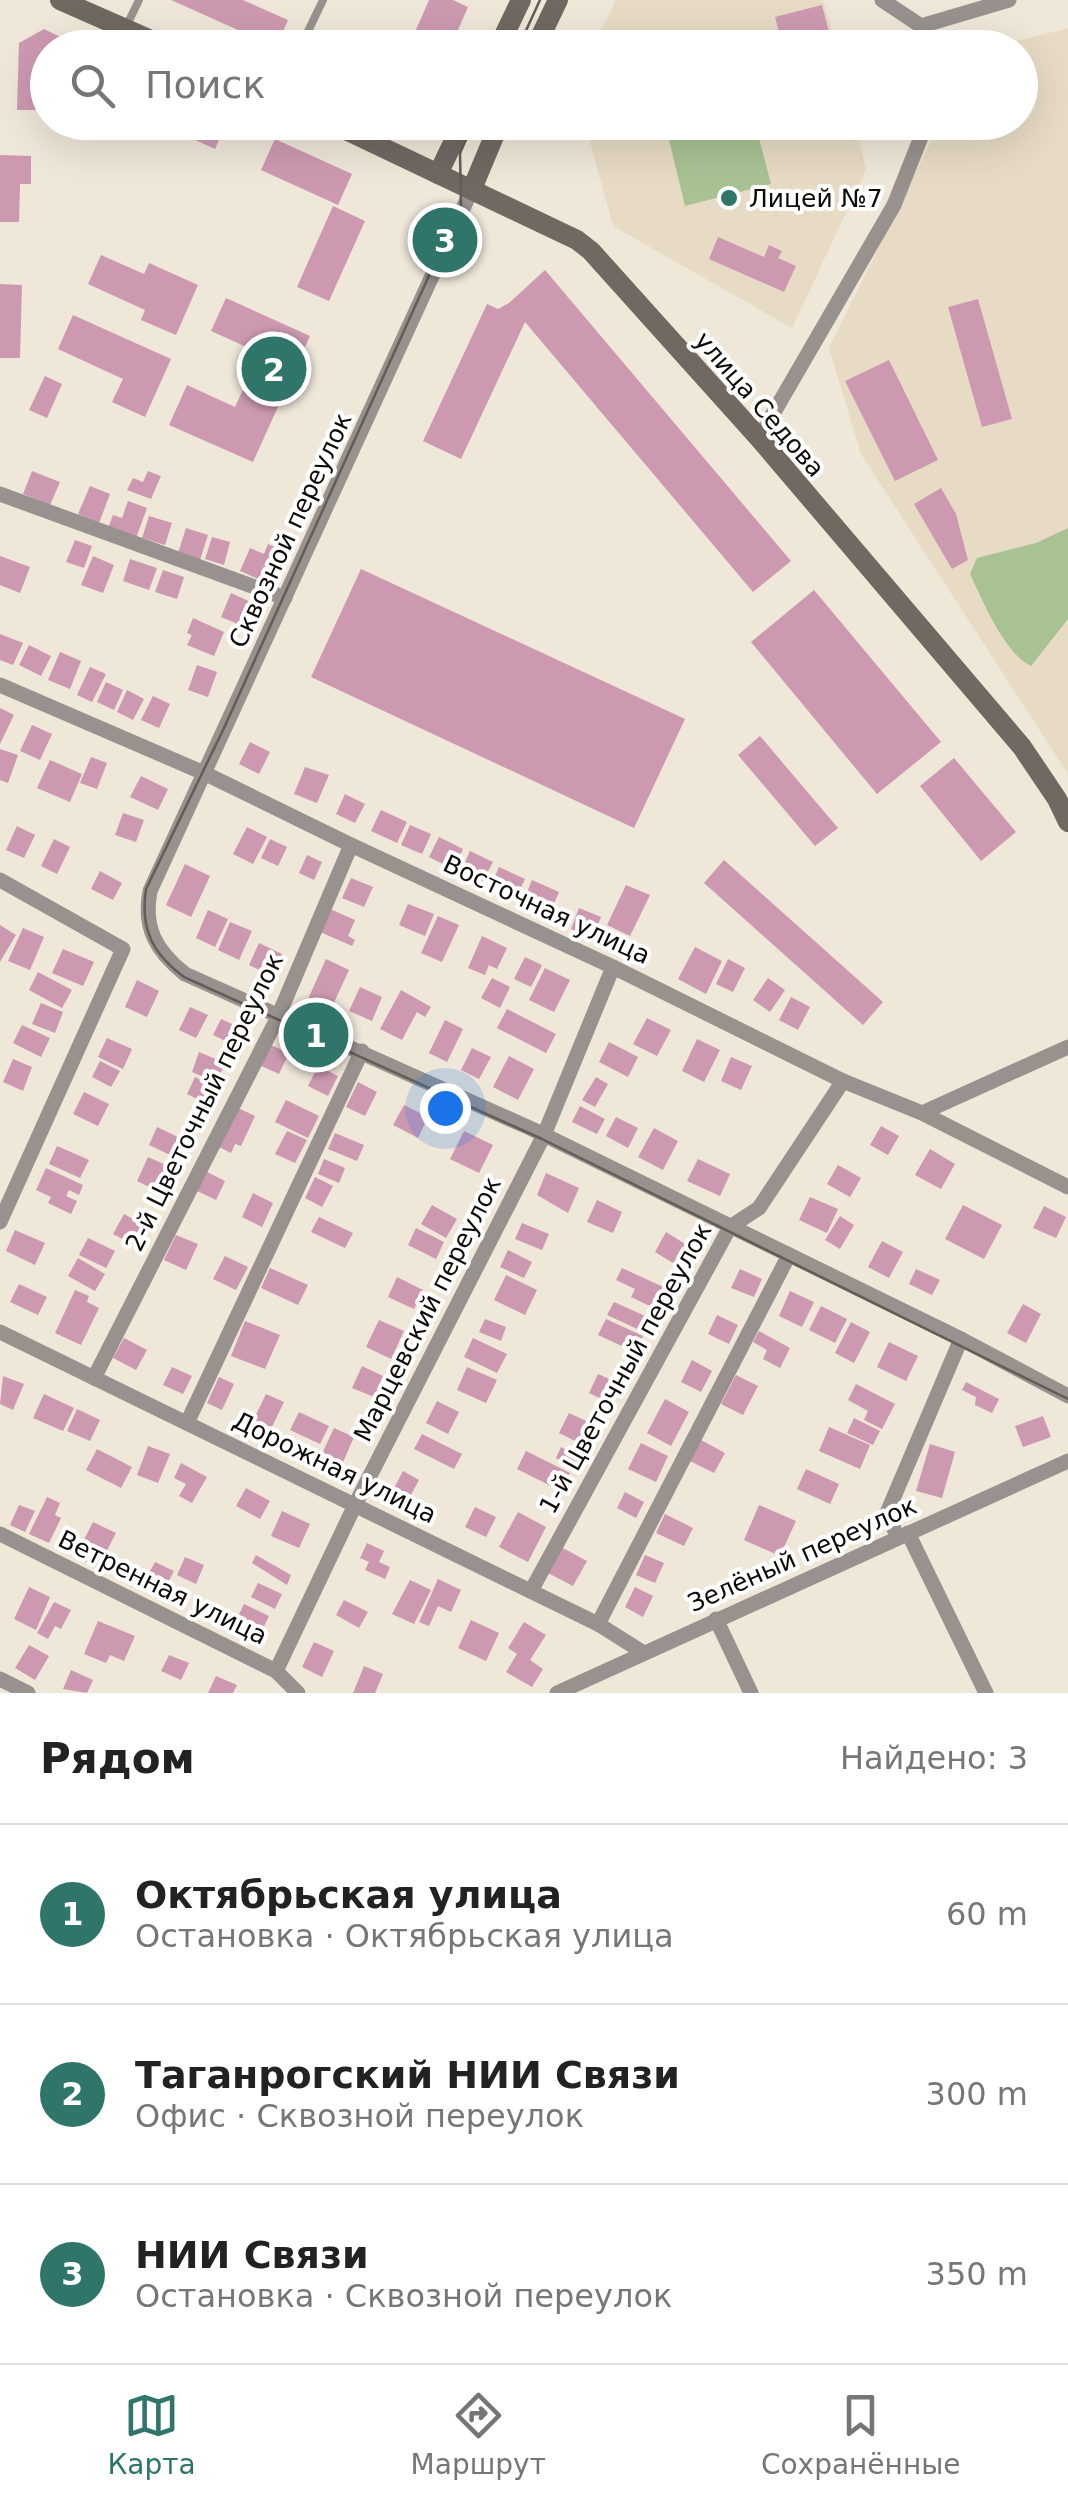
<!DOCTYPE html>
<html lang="ru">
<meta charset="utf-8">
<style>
:root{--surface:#fff;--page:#f6f6f6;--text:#222;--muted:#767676;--line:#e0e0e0;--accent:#2f756a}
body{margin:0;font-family:"DejaVu Sans",sans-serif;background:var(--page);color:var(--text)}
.you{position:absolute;left:445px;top:1108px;width:35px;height:35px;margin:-25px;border:8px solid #fff;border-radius:50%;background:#1a73e8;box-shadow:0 0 0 15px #1a73e833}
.badge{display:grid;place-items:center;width:65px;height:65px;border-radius:50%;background:var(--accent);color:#fff;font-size:32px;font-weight:700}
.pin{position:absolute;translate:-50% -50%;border:5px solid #fff;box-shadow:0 2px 10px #0006}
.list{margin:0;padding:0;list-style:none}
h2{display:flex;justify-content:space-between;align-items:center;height:130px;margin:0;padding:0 40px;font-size:42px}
h2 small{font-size:32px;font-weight:400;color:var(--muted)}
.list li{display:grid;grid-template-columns:65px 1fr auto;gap:30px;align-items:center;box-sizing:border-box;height:180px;padding:0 40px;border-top:2px solid var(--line)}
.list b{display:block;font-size:38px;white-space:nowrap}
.list p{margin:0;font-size:32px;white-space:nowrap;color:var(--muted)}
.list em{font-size:32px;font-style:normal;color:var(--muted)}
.icon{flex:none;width:55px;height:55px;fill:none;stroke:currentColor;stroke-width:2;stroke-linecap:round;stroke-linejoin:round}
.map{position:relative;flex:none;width:1068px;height:1693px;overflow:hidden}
.search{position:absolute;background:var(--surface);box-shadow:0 10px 40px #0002;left:30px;right:30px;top:30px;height:110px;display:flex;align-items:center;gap:25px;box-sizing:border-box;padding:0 35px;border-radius:55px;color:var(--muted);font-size:38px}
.sheet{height:670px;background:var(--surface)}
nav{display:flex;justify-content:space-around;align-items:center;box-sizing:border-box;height:140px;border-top:2px solid var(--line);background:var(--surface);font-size:28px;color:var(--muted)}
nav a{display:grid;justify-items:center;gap:5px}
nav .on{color:var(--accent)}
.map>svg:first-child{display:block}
</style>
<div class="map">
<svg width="1068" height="1693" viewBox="0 0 1068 1693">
<rect width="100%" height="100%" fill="#efe7d8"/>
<g fill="#e7dbc5">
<polygon points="616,0 823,0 836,45 847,40 848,47 593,48"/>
<polygon points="1068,28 1068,774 861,454 829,348 940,123 1020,122 1020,48 994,47"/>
<polygon points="585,123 855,123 866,170 792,328 613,226"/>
</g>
<g fill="#a9c294">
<polygon points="665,123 755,123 771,184 685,206"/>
<path d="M 1068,528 L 1068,619 L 1031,666 C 1004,653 983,601 970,574 L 977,558 L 1036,543 Z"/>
</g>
<g fill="#cd99b1">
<polygon points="171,0 243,0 288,20 276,47"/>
<polygon points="429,0 453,0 468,7 450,48 408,48"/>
<polygon points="822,5 833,48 799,48 797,39 782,43 775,17"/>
<polygon points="44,29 83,48 48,48 48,96 40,96 39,110 17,110 19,43"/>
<polygon points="156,122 227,122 215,149"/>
<polygon points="275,139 352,174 338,205 261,170"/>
<polygon points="0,155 31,156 31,184 20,184 19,222 0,222"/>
<polygon points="333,206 365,221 329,301 297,287"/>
<polygon points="718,237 764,257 769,245 782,251 778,258 796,266 784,292 709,259"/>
<polygon points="101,255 144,274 149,263 198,285 176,335 141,320 145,310 88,284"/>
<polygon points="545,270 791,561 753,592 525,322 461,459 423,441 487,304 498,309 509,303"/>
<polygon points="0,284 22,285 20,358 0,358"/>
<polygon points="226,298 310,336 253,462 169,425 187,385 235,407 260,353 211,331"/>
<polygon points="978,299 1012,419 982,427 948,307"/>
<polygon points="73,315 171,359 145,417 112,402 123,379 58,349"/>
<polygon points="889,360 938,460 895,481 845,381"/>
<polygon points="45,376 62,384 47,418 29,410"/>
<polygon points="32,471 60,482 50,505 23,494"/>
<polygon points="148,471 161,476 151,499 127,490 133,478 143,482"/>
<polygon points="90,486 110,494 99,523 78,514"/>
<polygon points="941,488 956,514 968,560 952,569 914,504"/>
<polygon points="128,501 147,508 135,541 107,531 113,515 122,518"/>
<polygon points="149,516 172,523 165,545 142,538"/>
<polygon points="186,528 208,535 200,560 178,553"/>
<polygon points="212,537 230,542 224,565 205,559"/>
<polygon points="75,540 92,546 84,568 66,562"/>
<polygon points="268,544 279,549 265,582 240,571 250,548 264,554"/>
<polygon points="0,556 30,567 20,593 0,585"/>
<polygon points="93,556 114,565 103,593 81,585"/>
<polygon points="130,559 157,568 149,590 123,581"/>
<polygon points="361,569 685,719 634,828 311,677"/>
<polygon points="163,570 184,577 177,599 155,592"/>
<polygon points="814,590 941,742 877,794 751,642"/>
<polygon points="231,593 253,603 243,626 221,617"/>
<polygon points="193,618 224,632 214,656 187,645 192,635 187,633"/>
<polygon points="0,634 23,643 13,665 0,660"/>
<polygon points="29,645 51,656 41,676 19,665"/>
<polygon points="60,652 81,661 70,689 48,680"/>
<polygon points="197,665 217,672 208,697 188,690"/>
<polygon points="90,667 106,674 92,702 77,695"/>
<polygon points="106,682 123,690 114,710 97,702"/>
<polygon points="127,690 144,699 133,720 117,712"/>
<polygon points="153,696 170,704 159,728 141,720"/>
<polygon points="0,708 14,715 0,744"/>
<polygon points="32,725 52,734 40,760 20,751"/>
<polygon points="760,736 838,828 815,846 738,755"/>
<polygon points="250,742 270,752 259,774 239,764"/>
<polygon points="0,749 18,755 8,783 0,780"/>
<polygon points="91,757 107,763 97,789 80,783"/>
<polygon points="954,758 1016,832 981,861 920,786"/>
<polygon points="50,760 82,774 70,802 37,788"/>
<polygon points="305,767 329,775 317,803 294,794"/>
<polygon points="141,776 168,789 158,810 130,797"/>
<polygon points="345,794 365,804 355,823 336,814"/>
<polygon points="381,810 407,822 397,843 371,831"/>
<polygon points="123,813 144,820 136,842 115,835"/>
<polygon points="410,825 431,834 422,854 401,845"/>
<polygon points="17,826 35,835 24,858 6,850"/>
<polygon points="247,827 267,837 253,864 233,854"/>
<polygon points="439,837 463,849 453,869 429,857"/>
<polygon points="54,839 70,847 57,874 41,866"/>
<polygon points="270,839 287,847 278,866 261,858"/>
<polygon points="470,851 493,862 483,881 461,871"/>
<polygon points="307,855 322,862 314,880 299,873"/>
<polygon points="724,860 883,1002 863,1025 704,883"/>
<polygon points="185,864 210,876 191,917 166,905"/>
<polygon points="499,867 525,879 515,900 490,888"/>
<polygon points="100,871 122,883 113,900 91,889"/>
<polygon points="351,878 373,887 364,907 342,898"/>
<polygon points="532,880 559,892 550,913 523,902"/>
<polygon points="626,885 650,895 630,936 607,925"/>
<polygon points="408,904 434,914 425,936 399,925"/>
<polygon points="328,908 355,920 348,936 355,940 352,946 318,931"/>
<polygon points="579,908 601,917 593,937 571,929"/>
<polygon points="208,910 228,919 215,947 196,938"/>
<polygon points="438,916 459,925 442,962 421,953"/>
<polygon points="230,922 252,931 239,960 218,950"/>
<polygon points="0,925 16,935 0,962"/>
<polygon points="23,928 44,937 30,970 8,961"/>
<polygon points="482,936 507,948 497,969 489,965 485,975 468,968"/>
<polygon points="259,943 282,954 272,976 249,965"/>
<polygon points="695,947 722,961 706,994 678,979"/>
<polygon points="63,949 94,962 83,986 52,973"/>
<polygon points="525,957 542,965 531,987 514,979"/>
<polygon points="326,959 349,970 331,1009 308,999"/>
<polygon points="728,959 745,968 733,992 716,984"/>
<polygon points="545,968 570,980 554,1012 529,1000"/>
<polygon points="38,972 72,990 62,1008 29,990"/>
<polygon points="492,978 510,987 500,1008 481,998"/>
<polygon points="768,978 785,990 770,1012 753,1000"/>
<polygon points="137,980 159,991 147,1017 125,1007"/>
<polygon points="360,987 382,997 372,1021 349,1011"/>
<polygon points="401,990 431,1007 425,1017 417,1012 402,1040 380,1029"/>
<polygon points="791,997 810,1007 798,1030 779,1020"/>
<polygon points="41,1003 63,1012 55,1033 32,1024"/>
<polygon points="190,1007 208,1015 196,1038 179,1030"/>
<polygon points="507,1009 556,1034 546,1053 497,1028"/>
<polygon points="647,1018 671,1030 657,1056 633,1044"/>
<polygon points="221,1019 243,1029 236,1046 213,1035"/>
<polygon points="445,1020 463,1029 447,1062 429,1053"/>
<polygon points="22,1025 50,1038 41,1057 13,1043"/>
<polygon points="107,1038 132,1049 123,1069 98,1057"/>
<polygon points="697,1039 720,1050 704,1082 682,1071"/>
<polygon points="609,1042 638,1057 628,1077 599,1062"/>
<polygon points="269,1044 289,1053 279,1074 259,1065"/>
<polygon points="472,1048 491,1057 479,1079 461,1070"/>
<polygon points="199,1052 225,1063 217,1083 192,1072"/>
<polygon points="509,1056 534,1069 518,1100 493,1087"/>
<polygon points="731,1057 752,1066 741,1090 721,1081"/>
<polygon points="13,1059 32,1067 23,1091 3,1082"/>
<polygon points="100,1061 120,1071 111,1087 92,1077"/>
<polygon points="318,1066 338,1076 328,1096 308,1086"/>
<polygon points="195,1077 215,1087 207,1104 187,1094"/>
<polygon points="596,1077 608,1084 595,1107 582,1100"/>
<polygon points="358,1082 377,1092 365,1116 346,1107"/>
<polygon points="84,1092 109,1104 98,1126 73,1114"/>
<polygon points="286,1100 319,1116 308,1138 275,1122"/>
<polygon points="404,1105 428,1117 418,1138 393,1125"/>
<polygon points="580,1106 605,1119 597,1134 572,1122"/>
<polygon points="238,1108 255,1116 241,1146 235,1144 231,1153 219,1147"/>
<polygon points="616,1117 638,1128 628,1148 606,1136"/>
<polygon points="881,1126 899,1136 888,1155 870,1145"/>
<polygon points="157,1127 178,1137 170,1155 149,1145"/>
<polygon points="654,1128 678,1141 663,1170 638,1157"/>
<polygon points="287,1131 307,1140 295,1163 275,1154"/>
<polygon points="464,1131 493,1145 479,1173 450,1159"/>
<polygon points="335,1133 364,1145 357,1161 328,1149"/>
<polygon points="57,1146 89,1160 80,1178 49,1164"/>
<polygon points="930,1149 955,1164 941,1189 915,1175"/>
<polygon points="148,1157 177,1170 166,1195 137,1181"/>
<polygon points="324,1159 345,1168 339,1183 318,1174"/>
<polygon points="698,1159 730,1174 720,1196 687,1181"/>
<polygon points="838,1165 861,1178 850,1197 827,1184"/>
<polygon points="46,1168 83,1185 79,1195 69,1190 66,1196 77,1201 71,1214 48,1203 51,1197 36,1190"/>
<polygon points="205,1171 225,1181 216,1200 195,1190"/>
<polygon points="546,1173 579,1188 568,1213 537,1195"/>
<polygon points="315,1177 333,1186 322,1207 305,1198"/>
<polygon points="253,1193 273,1203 262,1227 242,1217"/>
<polygon points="810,1197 838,1209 827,1233 799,1220"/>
<polygon points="597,1200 622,1212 613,1233 587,1222"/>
<polygon points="432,1205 457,1219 446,1238 421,1224"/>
<polygon points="963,1205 1002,1225 984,1259 945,1239"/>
<polygon points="1044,1206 1066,1217 1056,1238 1033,1228"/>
<polygon points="124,1214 150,1228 140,1248 113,1234"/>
<polygon points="840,1216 854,1225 840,1249 825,1240"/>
<polygon points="319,1217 353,1233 345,1248 311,1232"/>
<polygon points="522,1223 549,1234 542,1250 515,1239"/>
<polygon points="416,1228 444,1242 436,1259 408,1245"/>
<polygon points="15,1230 45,1243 35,1265 6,1251"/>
<polygon points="666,1232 690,1247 678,1266 655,1252"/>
<polygon points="176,1235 198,1244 186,1270 164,1260"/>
<polygon points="88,1238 115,1251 106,1268 79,1255"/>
<polygon points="882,1241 903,1252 889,1278 868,1267"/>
<polygon points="508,1250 532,1262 524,1278 500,1267"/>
<polygon points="225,1256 248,1267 236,1290 213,1279"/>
<polygon points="78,1258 105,1274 95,1291 68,1276"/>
<polygon points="270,1268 308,1285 298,1305 261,1288"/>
<polygon points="622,1268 670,1290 660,1311 631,1297 635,1289 616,1280"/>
<polygon points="740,1269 762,1279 754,1297 731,1288"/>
<polygon points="916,1269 940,1280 932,1295 909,1284"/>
<polygon points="506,1275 537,1290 525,1315 494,1300"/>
<polygon points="397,1277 423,1290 414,1309 388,1297"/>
<polygon points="19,1284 47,1297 38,1315 10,1302"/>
<polygon points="75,1290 89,1296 87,1302 99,1308 81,1345 55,1333"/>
<polygon points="790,1291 814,1302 802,1327 779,1316"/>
<polygon points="614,1302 652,1319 646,1333 607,1315"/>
<polygon points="1023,1304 1041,1314 1026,1343 1007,1333"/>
<polygon points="821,1306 847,1319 835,1343 809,1330"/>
<polygon points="717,1315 738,1325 729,1344 708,1334"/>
<polygon points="485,1319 506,1327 501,1341 479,1332"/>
<polygon points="606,1319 643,1336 635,1352 598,1335"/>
<polygon points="379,1320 404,1331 391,1359 366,1347"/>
<polygon points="245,1321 280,1335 265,1369 231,1356"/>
<polygon points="851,1322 870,1332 854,1363 835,1353"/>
<polygon points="759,1331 790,1348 780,1368 763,1359 767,1350 753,1342"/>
<polygon points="124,1338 147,1350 136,1370 113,1358"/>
<polygon points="473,1338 507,1354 497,1373 464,1357"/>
<polygon points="889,1342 918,1356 906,1381 877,1367"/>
<polygon points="692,1360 712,1371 701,1392 681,1382"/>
<polygon points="362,1366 383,1376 374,1397 352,1388"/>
<polygon points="172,1367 192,1376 183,1394 163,1385"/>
<polygon points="467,1367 497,1380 486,1403 457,1390"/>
<polygon points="598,1374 618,1383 608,1402 589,1393"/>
<polygon points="736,1375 758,1386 743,1415 721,1404"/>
<polygon points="3,1376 24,1384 13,1410 0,1404"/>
<polygon points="219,1377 234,1384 222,1410 207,1403"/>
<polygon points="966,1382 999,1399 992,1413 975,1405 976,1397 962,1390"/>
<polygon points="856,1384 895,1404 882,1429 864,1420 868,1411 848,1400"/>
<polygon points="44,1394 74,1408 63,1431 33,1418"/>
<polygon points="266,1394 284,1402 269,1433 251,1425"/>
<polygon points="665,1399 689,1412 671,1446 647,1433"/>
<polygon points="437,1401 459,1412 448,1434 426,1423"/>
<polygon points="77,1409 100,1420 90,1441 67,1431"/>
<polygon points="299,1412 329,1426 320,1444 290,1430"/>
<polygon points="569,1413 597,1426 587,1447 559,1433"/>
<polygon points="1043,1416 1051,1437 1023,1447 1015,1426"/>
<polygon points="854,1418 880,1431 873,1445 847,1433"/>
<polygon points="829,1427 870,1445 860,1469 819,1451"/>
<polygon points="334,1428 354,1437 340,1469 319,1460"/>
<polygon points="422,1434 462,1454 454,1469 414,1449"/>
<polygon points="701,1440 725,1453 714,1473 690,1461"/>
<polygon points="641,1443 668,1456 656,1482 628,1469"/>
<polygon points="930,1444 955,1452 942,1498 916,1491"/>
<polygon points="148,1446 170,1454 158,1483 137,1475"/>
<polygon points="561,1447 582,1457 576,1468 556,1458"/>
<polygon points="97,1449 132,1467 121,1488 86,1470"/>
<polygon points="526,1451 570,1473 561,1491 517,1469"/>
<polygon points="181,1463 207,1477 192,1503 179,1496 186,1484 174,1478"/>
<polygon points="806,1469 839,1484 830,1504 797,1489"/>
<polygon points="403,1471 419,1480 406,1504 390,1496"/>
<polygon points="246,1488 270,1501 260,1519 236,1506"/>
<polygon points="625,1492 644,1502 636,1518 617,1508"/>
<polygon points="47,1497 60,1503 55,1515 61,1518 49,1543 29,1534"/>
<polygon points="19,1505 35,1511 25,1532 10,1525"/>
<polygon points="759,1505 796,1521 780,1556 744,1540"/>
<polygon points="475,1507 496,1517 486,1537 465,1527"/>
<polygon points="282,1511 310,1524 299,1548 271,1536"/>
<polygon points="518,1512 546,1527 528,1562 499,1547"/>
<polygon points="665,1514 693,1528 684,1546 656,1533"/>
<polygon points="93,1522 116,1533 98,1568 75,1557"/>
<polygon points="367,1543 384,1551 379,1562 390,1567 385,1579 365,1570 369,1562 360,1558"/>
<polygon points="561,1547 587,1561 573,1586 548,1573"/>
<polygon points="256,1555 291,1575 287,1585 252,1563"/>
<polygon points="645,1555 664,1563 655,1583 636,1575"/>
<polygon points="185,1557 204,1565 196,1584 177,1575"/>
<polygon points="155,1562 174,1571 160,1598 141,1588"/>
<polygon points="438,1579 461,1590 451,1612 438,1606 429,1626 419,1622"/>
<polygon points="410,1580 431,1590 414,1624 392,1614"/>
<polygon points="258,1583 282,1594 275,1609 251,1597"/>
<polygon points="29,1587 50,1597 36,1630 14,1619"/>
<polygon points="635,1587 653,1596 643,1617 625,1607"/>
<polygon points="344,1600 368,1612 359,1628 336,1615"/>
<polygon points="54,1602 71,1610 61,1629 55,1626 48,1639 37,1633"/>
<polygon points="244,1604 269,1616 255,1645 230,1633"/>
<polygon points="471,1620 499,1633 486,1661 458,1648"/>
<polygon points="98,1621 135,1636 124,1661 110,1655 106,1663 84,1654"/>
<polygon points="524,1622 546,1635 530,1660 543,1669 532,1687 506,1672 517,1654 508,1648"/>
<polygon points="314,1642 334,1651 322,1677 302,1667"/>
<polygon points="29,1645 49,1656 35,1680 15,1668"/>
<polygon points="169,1655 189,1663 181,1680 161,1671"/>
<polygon points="364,1666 383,1674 375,1693 353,1693"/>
<polygon points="71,1670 93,1680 87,1693 63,1689"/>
<polygon points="216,1676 237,1685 233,1693 208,1693"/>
</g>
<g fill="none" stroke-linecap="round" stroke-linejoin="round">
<g stroke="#98918d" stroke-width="8">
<polyline points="126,27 139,0"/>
<polyline points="300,48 323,0"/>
</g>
<g stroke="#98918d" stroke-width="15">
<polyline points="882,0 921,26 925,48"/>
<polyline points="921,26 1009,0"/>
<path d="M 472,189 L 150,891 C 143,928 156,951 185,974 L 532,1129 L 961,1339 L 1068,1396"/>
<polyline points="759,438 894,205 927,122"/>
<polyline points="0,494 285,598"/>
<polyline points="0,685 204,773 351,845 613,967 843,1081 922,1113 1068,1187"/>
<polyline points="0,880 123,949 0,1222"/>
<polyline points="922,1113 1068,1047"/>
<polyline points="0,1332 598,1624 644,1653"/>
<polyline points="94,1378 277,1019 351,845"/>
<polyline points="187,1423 362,1051"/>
<polyline points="908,1533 986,1693"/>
<polyline points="0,1534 276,1671 298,1693"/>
<polyline points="898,1538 887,1513 961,1339"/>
<polyline points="531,1591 730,1227 759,1208 843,1081"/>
<polyline points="716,1619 751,1693"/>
<polyline points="598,1624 789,1255"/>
<polyline points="276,1671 355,1505 544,1135 613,967"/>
<polyline points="0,1679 28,1693"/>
<polyline points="557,1693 1068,1461"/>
</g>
<g stroke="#716862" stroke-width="20">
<polyline points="60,0 169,48"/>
<polyline points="498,48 521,0"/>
<polyline points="535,48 558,0"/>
<polyline points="329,122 577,240 591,251 759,438 1022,747 1057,799 1068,822"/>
<polyline points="438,174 463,122"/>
<polyline points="472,189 500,122"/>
</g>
<g stroke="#625d55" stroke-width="2.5">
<polyline points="518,48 540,0"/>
<path d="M 474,122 L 460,153 L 461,205 L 224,728 L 146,889 C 140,929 152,953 184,977 L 542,1139 L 1068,1399"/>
</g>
</g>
<circle fill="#2f756a" stroke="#fff" stroke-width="4" cx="729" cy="198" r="10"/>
<g text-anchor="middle" stroke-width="8" stroke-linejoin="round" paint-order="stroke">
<g font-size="25" fill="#0e0b07" stroke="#fff" text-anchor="start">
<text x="749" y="207">Лицей №7</text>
</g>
<g font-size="25" fill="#0e0b07" stroke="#fff">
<text transform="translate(760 404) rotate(49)" y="9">улица Седова</text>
<text transform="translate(290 530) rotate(-65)" y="9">Сквозной переулок</text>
<text transform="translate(547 909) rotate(25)" y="9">Восточная улица</text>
<text transform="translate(204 1102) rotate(-64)" y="9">2-й Цветочный переулок</text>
<text transform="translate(427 1309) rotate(-63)" y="9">Марцевский переулок</text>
<text transform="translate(625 1368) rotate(-61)" y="9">1-й Цветочный переулок</text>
<text transform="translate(335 1467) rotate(26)" y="9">Дорожная улица</text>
<text transform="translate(802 1554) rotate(-24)" y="9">Зелёный переулок</text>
<text transform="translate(163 1587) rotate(26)" y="9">Ветренная улица</text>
</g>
</g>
</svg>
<div class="you"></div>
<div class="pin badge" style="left:316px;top:1035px">1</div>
<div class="pin badge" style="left:274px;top:369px">2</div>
<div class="pin badge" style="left:445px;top:240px">3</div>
<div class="search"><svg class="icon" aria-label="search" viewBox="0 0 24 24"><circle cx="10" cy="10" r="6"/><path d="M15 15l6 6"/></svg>Поиск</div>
</div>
<section class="sheet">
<h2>Рядом<small>Найдено: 3</small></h2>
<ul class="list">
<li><span class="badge">1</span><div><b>Октябрьская улица</b><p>Остановка · Октябрьская улица</p></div><em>60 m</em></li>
<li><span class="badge">2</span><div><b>Таганрогский НИИ Связи</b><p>Офис · Сквозной переулок</p></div><em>300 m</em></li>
<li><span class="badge">3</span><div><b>НИИ Связи</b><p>Остановка · Сквозной переулок</p></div><em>350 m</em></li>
</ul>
</section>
<nav>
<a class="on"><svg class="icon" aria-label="map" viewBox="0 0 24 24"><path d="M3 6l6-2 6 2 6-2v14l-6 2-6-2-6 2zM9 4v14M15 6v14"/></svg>Карта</a>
<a><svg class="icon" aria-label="directions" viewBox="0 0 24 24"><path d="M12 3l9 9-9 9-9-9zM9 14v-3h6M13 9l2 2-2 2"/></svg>Маршрут</a>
<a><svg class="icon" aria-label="saved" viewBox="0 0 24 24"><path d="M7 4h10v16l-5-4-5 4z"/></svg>Сохранённые</a>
</nav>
